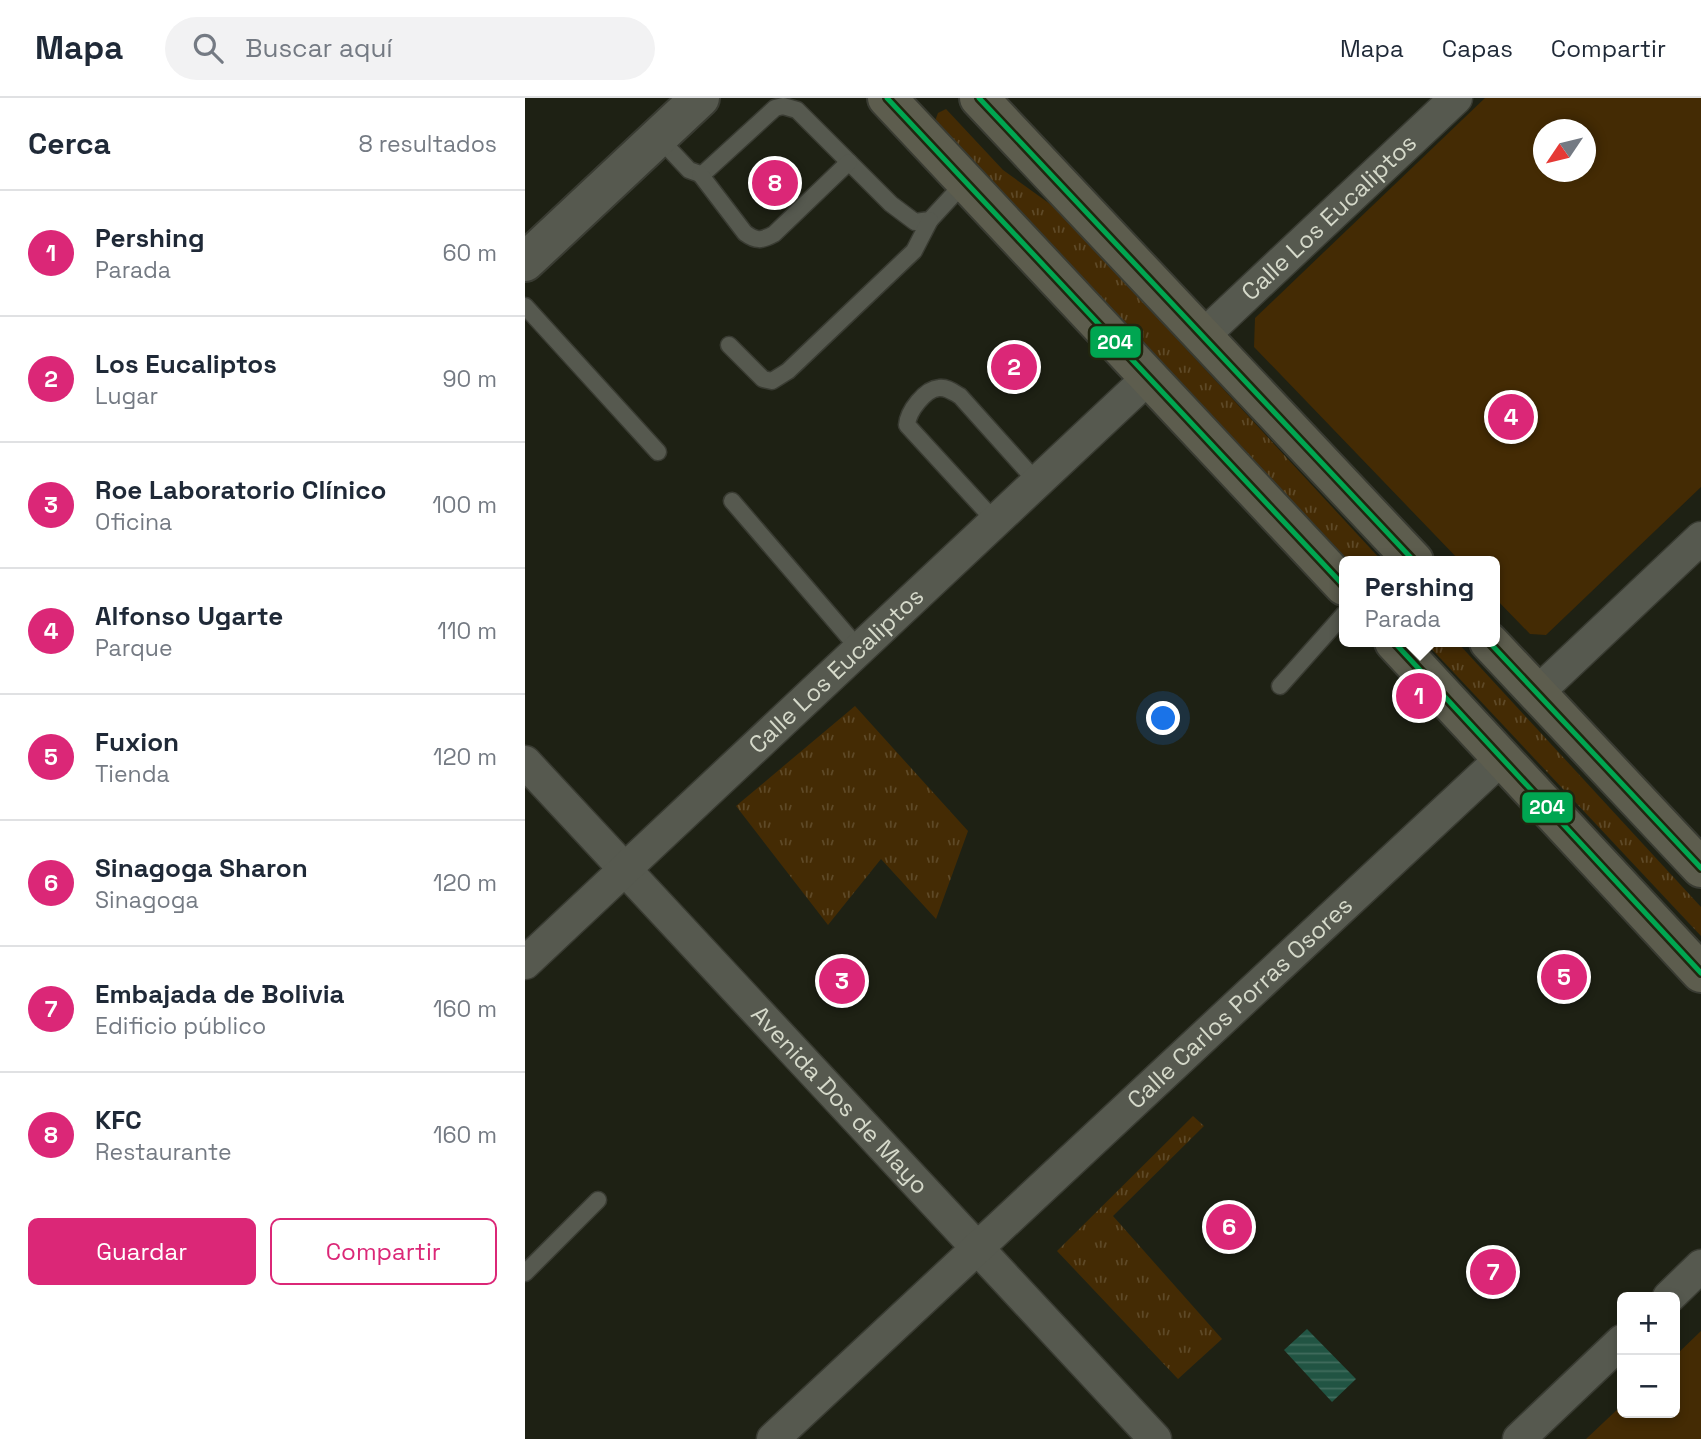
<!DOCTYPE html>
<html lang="es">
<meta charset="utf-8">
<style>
:root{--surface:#fff;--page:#f2f2f3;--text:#1f2937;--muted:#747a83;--line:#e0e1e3;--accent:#db2777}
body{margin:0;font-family:"Space Grotesk",sans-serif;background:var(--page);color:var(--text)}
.controls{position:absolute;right:21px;bottom:21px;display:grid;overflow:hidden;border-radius:10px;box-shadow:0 4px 10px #0003}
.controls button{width:63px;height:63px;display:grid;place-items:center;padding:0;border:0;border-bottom:2px solid var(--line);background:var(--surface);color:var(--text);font:35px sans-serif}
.compass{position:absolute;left:1008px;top:21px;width:63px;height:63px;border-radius:50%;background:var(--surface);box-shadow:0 4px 10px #0003;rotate:235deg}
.you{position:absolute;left:639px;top:621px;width:24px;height:24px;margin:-18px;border:5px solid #fff;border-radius:50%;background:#1a73e8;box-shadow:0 0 0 10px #1a73e833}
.badge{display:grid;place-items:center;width:46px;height:46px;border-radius:50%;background:var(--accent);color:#fff;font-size:23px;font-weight:700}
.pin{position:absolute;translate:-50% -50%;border:4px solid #fff;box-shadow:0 2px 7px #0006}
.popup{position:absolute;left:814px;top:458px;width:161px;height:91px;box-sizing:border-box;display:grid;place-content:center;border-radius:10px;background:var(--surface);filter:drop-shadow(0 2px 5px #0005);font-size:23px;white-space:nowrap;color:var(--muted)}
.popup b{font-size:26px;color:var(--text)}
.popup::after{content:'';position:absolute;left:50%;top:100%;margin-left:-14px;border:14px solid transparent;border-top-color:var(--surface)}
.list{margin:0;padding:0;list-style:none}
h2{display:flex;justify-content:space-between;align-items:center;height:91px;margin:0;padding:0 28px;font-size:30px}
h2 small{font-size:23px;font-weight:400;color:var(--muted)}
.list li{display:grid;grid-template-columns:46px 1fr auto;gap:21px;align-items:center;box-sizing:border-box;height:126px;padding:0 28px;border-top:2px solid var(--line)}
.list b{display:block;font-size:26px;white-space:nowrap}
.list p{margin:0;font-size:23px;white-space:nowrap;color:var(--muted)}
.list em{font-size:23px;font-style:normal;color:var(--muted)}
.actions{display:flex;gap:14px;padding:21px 28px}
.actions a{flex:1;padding:16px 0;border:2px solid var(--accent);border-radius:10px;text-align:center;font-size:24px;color:var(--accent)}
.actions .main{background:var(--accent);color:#fff}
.icon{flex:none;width:38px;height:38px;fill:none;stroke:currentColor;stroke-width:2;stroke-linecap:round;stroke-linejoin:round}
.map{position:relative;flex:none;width:1176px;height:1341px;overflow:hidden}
header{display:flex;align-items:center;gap:42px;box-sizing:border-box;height:98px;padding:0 35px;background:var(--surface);border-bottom:2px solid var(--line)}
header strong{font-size:33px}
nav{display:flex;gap:38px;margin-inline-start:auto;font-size:24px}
.search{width:490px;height:63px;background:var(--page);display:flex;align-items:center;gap:18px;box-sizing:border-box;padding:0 24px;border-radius:38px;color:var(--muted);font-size:26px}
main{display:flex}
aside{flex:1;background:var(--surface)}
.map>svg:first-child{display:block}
</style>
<header>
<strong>Mapa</strong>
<div class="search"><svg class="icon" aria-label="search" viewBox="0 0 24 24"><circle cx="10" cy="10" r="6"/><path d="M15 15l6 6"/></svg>Buscar aquí</div>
<nav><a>Mapa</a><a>Capas</a><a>Compartir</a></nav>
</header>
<main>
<aside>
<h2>Cerca<small>8 resultados</small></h2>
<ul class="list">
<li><span class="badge">1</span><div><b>Pershing</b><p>Parada</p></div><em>60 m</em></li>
<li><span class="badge">2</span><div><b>Los Eucaliptos</b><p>Lugar</p></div><em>90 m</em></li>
<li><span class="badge">3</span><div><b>Roe Laboratorio Clínico</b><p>Oficina</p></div><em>100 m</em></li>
<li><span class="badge">4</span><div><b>Alfonso Ugarte</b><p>Parque</p></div><em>110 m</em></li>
<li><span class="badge">5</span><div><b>Fuxion</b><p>Tienda</p></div><em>120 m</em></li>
<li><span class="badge">6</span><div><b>Sinagoga Sharon</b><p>Sinagoga</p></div><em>120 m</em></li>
<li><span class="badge">7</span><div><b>Embajada de Bolivia</b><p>Edificio público</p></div><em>160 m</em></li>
<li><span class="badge">8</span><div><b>KFC</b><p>Restaurante</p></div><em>160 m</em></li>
</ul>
<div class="actions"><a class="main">Guardar</a><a>Compartir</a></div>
</aside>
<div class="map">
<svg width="1176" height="1341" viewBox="0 0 1176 1341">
<defs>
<pattern id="grass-tufts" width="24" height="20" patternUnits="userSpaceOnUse" patternTransform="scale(1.75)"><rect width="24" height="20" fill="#442b04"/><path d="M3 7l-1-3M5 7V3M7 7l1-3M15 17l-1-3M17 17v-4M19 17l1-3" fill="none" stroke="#5e4927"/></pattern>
<pattern id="water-rules" width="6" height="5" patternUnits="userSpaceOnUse" patternTransform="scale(1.75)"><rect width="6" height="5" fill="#215443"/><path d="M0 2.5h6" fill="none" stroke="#406c5d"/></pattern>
</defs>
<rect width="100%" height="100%" fill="#1e2114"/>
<g fill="url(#grass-tufts)">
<polygon points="421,11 478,72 532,111 857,463 824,463 410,23 413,15"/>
<polygon points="900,544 932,544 1176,809 1176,838"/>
<polygon points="330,608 443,733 411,821 356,761 303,827 211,708"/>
<polygon points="668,1018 679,1028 588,1118 697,1241 653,1281 532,1153"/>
</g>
<g fill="#442b04" fill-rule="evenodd">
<path d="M 960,0 L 1176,0 L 1176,389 L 1021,537 L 1005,536 L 969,499 L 969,463 L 935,463 L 729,249 L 730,220 ZM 1018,32 L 1060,32 L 1060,74 L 1018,74 Z"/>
<polygon points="1176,1233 1176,1341 1061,1341 1097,1307 1097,1315 1150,1315 1150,1258"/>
</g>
<polygon fill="url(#water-rules)" points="782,1231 831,1281 807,1304 759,1252"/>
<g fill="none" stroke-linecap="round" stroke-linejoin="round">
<defs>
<g id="service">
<polyline points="133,39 164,72 175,76 180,74 250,10 258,8 272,12 366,106 390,124 405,122 440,84"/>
<path d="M 175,76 L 220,135 C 231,143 236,143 249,136 L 324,64"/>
<polyline points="0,208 133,354"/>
<polyline points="204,247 238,281 247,283 263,273 389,153 405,122"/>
<polyline points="207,403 334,551"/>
<path d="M 470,423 L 382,327 C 383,313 400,291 414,290 C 422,289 428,294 435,298 L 512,384"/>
<polyline points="755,588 819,516"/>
<polyline points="0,1175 73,1102"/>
</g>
<g id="minor">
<path id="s1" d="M 678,238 L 931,0"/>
<polyline points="1012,595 1176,440"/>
<path id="s2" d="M 0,664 L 630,1341"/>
<path id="s3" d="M 0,865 L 623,280"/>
<polyline points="1144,1199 1176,1168"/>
<path id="s4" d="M 248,1341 L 977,660"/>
<polyline points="994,1341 1097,1243"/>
</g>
<polyline id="secondary" points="0,164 175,0"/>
<g id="primary">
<polyline points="362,0 819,488"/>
<polyline points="454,0 889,463"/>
<polyline points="869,544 1176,875"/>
<polyline points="964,544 1176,770"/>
</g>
</defs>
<use href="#service" stroke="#393b32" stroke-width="19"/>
<use href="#minor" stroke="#393b32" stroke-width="35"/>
<use href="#secondary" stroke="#393b32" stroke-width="42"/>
<use href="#primary" stroke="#393b32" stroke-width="42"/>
<use href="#service" stroke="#56594f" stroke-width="16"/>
<use href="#minor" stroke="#56594f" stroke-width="32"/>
<use href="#secondary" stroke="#56594f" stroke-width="38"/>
<use href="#primary" stroke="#5d5d4e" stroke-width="38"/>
<defs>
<g id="bus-1">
<polyline points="362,0 819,488"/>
<polyline points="454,0 889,463"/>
<polyline points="869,544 1176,875"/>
<polyline points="964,544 1176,770"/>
</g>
</defs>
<use href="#bus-1" stroke="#21260f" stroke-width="10"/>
<use href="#bus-1" stroke="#00a651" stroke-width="5"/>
</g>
<g text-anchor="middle" stroke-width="7" stroke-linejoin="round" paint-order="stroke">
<g font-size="24" fill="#d5d9ca" stroke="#21260f">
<text dy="8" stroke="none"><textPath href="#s1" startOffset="173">Calle Los Eucaliptos</textPath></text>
<text dy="8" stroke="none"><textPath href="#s3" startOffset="427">Calle Los Eucaliptos</textPath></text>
<text dy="8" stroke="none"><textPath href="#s4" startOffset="639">Calle Carlos Porras Osores</textPath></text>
<text dy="8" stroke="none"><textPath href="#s2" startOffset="462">Avenida Dos de Mayo</textPath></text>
</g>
</g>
<g stroke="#21260f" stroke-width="2.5">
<rect x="564" y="227" width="53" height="34" rx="7" fill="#00a651"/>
<rect x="996" y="693" width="53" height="33" rx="7" fill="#00a651"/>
</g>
<g font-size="19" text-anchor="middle" font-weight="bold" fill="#fff">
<text x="590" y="251">204</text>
<text x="1022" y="716">204</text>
</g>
</svg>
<div class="controls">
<button>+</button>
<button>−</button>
</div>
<svg class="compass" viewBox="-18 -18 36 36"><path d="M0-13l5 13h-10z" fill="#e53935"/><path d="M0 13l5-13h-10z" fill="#747a83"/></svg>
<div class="you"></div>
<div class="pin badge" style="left:894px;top:598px">1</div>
<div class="popup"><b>Pershing</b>Parada</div>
<div class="pin badge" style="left:489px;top:269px">2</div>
<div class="pin badge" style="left:317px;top:883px">3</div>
<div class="pin badge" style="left:986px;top:319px">4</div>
<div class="pin badge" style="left:1039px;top:879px">5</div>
<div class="pin badge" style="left:704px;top:1129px">6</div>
<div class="pin badge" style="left:968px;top:1174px">7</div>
<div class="pin badge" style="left:250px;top:85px">8</div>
</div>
</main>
